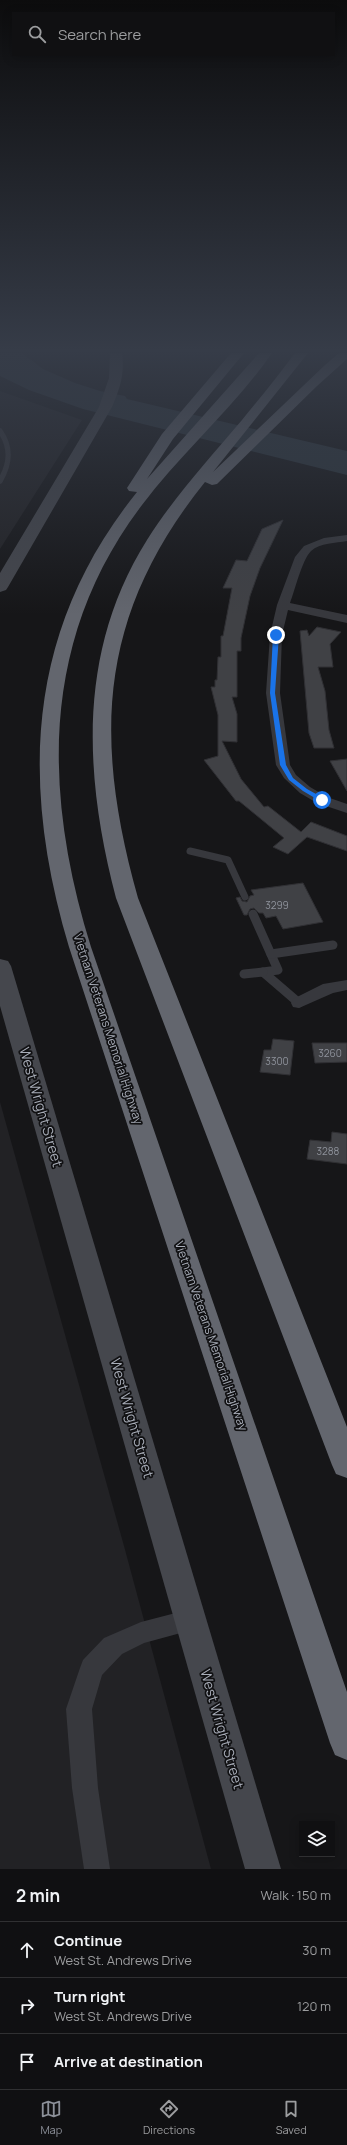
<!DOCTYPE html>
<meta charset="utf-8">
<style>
:root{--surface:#101012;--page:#19191b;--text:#f1f3f6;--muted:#9c9d9f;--line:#303032;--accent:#8c9099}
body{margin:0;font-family:Manrope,sans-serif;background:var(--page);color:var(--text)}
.controls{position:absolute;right:12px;bottom:12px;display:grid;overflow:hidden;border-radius:0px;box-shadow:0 2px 10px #0003}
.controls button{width:36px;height:36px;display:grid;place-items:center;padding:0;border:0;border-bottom:1px solid var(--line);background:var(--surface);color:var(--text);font:20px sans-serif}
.stop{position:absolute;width:12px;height:12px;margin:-9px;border:3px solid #1a73e8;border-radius:50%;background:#fff}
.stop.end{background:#1a73e8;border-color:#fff;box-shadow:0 1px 4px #0008}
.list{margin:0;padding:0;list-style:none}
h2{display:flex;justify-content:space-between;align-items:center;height:52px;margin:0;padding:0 16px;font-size:17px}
h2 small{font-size:13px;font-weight:400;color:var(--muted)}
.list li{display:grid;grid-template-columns:26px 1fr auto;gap:12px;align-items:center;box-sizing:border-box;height:56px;padding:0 16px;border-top:1px solid var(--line)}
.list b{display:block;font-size:15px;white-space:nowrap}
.list p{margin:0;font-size:13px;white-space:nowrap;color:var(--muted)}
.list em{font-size:13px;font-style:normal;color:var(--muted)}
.icon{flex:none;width:22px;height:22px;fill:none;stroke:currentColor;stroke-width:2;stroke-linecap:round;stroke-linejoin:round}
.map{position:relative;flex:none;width:347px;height:1869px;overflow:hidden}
.search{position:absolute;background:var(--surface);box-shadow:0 2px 10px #0003;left:12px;right:12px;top:12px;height:44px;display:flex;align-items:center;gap:10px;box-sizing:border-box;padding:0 14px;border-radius:0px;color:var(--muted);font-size:15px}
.sheet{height:220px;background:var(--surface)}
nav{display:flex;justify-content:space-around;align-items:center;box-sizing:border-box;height:56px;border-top:1px solid var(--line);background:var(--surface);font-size:11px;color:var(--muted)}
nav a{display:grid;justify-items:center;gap:2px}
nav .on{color:var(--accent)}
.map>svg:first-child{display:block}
</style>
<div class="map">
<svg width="347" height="1869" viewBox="0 0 347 1869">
<rect width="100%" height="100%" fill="#161618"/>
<g fill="#222225">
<polygon points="0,391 82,420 0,549"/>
<polygon points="0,1102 124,1546 211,1869 0,1869"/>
</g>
<polygon fill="#2c353c" points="0,353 22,353 43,369 75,383 100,391 125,396 127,399 347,451 347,475 83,409 29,390 0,376"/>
<g fill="#404145" stroke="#303034">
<polygon points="283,520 260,568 250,596 241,638 241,651 237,651 237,697 232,697 237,714 237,742 222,741 241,779 264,807 268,806 301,832 311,822 347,836 347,851 307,837 288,854 273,847 284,838 239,801 236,801 204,760 218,756 218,715 211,687 215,687 215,680 217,680 218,657 221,657 221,636 223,636 232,588 223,588 236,560 247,561 262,529"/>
<polygon points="317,627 341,632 330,644 333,667 318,667 325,691 329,730 334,748 314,748 309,733 300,631 307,630 309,636"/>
<polygon points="347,759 347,791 330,761"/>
<polygon points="303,883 323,922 283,929 276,916 266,918 263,913 259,913 254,908 250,909 247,915 244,915 236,898 240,897 242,901 247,902 250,896 254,895 251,890"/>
<polygon points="273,1039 294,1041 290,1075 260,1072 264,1050 271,1050"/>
<polygon points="312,1043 347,1043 347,1062 315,1063"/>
<polygon points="332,1132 347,1134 347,1164 307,1159 310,1140 331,1142"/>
</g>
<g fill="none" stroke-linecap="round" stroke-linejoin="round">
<path stroke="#37383d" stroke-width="5.5" d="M 0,431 C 12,448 10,464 0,481"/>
<polyline stroke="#37383d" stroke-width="7" points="190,851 228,860 245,897"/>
<g stroke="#37383d" stroke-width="9">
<polyline points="253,914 278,970 263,972 299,1003"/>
<polyline points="271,954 333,945"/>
<polyline points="244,974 263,972"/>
</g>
<g fill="#37383d" fill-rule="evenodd">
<path d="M 347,535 L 347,541 C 336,543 320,543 311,551 C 302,560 295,590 290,603 L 347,615 L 347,623 L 288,610 L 282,635 L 280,693 L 290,765 L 296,775 L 310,787 L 327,797 L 347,804 L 347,813 L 317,803 L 300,793 L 284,778 L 276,765 L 266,693 L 270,635 L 277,605 L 295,557 L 304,546 L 324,538 Z"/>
<polygon points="347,980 347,990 333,993 299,1008 293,1007 291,1003 293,999 323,984"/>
<polygon points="191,1609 199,1612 203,1620 199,1628 144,1643 122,1654 102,1675 92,1709 98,1788 110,1869 84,1869 72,1788 66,1709 80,1668 83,1660 104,1638 141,1622"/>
</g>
<g fill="#45474d" fill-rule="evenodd">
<path d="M 110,353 L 122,353 C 125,373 120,389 112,407 L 8,587 L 6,590 L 0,592 L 0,573 L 99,407 L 109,378 Z"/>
<polygon points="0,959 8,961 11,966 281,1869 245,1869 0,1006"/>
</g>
<g fill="#63666e" fill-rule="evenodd">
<path d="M 231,353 L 244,353 L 173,439 L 147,479 L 259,353 L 272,353 C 234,408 182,452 142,505 C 40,639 43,793 91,947 L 347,1692 L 347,1760 L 335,1755 L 330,1743 L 69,947 C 20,783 26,630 137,492 L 129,491 L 127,488 L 162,434 Z"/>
<path d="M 295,353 L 308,353 L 213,472 L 325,365 L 339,353 L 347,353 L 347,359 L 317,386 L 217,484 L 212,485 L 205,482 C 98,615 93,738 138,898 L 347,1427 L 347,1478 L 336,1474 L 332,1465 L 116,898 C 84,776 77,651 147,540 C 174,497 209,459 242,420 C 260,398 278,376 295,353 Z"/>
</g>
</g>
<linearGradient id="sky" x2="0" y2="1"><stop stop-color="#0c0c0d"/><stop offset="0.57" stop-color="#363c48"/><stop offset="1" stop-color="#363c48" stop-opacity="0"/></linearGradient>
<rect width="347" height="615" fill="url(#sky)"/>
<polygon fill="#1a73e8" points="276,633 279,635 275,693 286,765 293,778 307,789 325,799 325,801 320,801 303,791 289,780 280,765 270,693 273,635"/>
<g text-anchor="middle" stroke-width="3.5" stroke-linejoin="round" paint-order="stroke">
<g font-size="10" fill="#8e929b">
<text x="277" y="909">3299</text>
<text x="330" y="1057">3260</text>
<text x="277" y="1065">3300</text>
<text x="328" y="1155">3288</text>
</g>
<g font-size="12" fill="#a8adb8" stroke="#111113">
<text transform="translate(108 1029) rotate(72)" y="4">Vietnam Veterans Memorial Highway</text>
<text transform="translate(211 1336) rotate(71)" y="4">Vietnam Veterans Memorial Highway</text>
</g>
<g font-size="14" fill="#a8adb8" stroke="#111113">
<text transform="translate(41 1107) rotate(74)" y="5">West Wright Street</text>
<text transform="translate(132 1418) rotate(74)" y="5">West Wright Street</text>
<text transform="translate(222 1729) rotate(74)" y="5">West Wright Street</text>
</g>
</g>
</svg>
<div class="controls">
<button><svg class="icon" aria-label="layers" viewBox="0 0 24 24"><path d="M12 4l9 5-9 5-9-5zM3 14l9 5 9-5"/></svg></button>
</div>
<div class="stop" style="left:322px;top:800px"></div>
<div class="stop end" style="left:276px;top:635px"></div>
<div class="search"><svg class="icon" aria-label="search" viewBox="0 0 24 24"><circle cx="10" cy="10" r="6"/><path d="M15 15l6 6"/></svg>Search here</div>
</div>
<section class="sheet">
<h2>2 min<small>Walk · 150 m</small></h2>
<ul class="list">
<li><svg class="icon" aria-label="ahead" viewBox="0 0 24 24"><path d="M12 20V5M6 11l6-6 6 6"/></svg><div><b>Continue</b><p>West St. Andrews Drive</p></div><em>30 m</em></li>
<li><svg class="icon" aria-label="right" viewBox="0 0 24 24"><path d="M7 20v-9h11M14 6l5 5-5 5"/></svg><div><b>Turn right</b><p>West St. Andrews Drive</p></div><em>120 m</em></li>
<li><svg class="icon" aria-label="arrive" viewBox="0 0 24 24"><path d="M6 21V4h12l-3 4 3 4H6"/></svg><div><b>Arrive at destination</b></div></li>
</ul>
</section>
<nav>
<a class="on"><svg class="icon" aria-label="map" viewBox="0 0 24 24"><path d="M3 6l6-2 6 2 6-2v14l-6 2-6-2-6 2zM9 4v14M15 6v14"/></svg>Map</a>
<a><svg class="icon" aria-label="directions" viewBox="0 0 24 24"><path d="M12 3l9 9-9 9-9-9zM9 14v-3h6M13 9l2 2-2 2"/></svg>Directions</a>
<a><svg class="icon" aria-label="saved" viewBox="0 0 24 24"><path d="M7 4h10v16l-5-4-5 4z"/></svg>Saved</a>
</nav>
